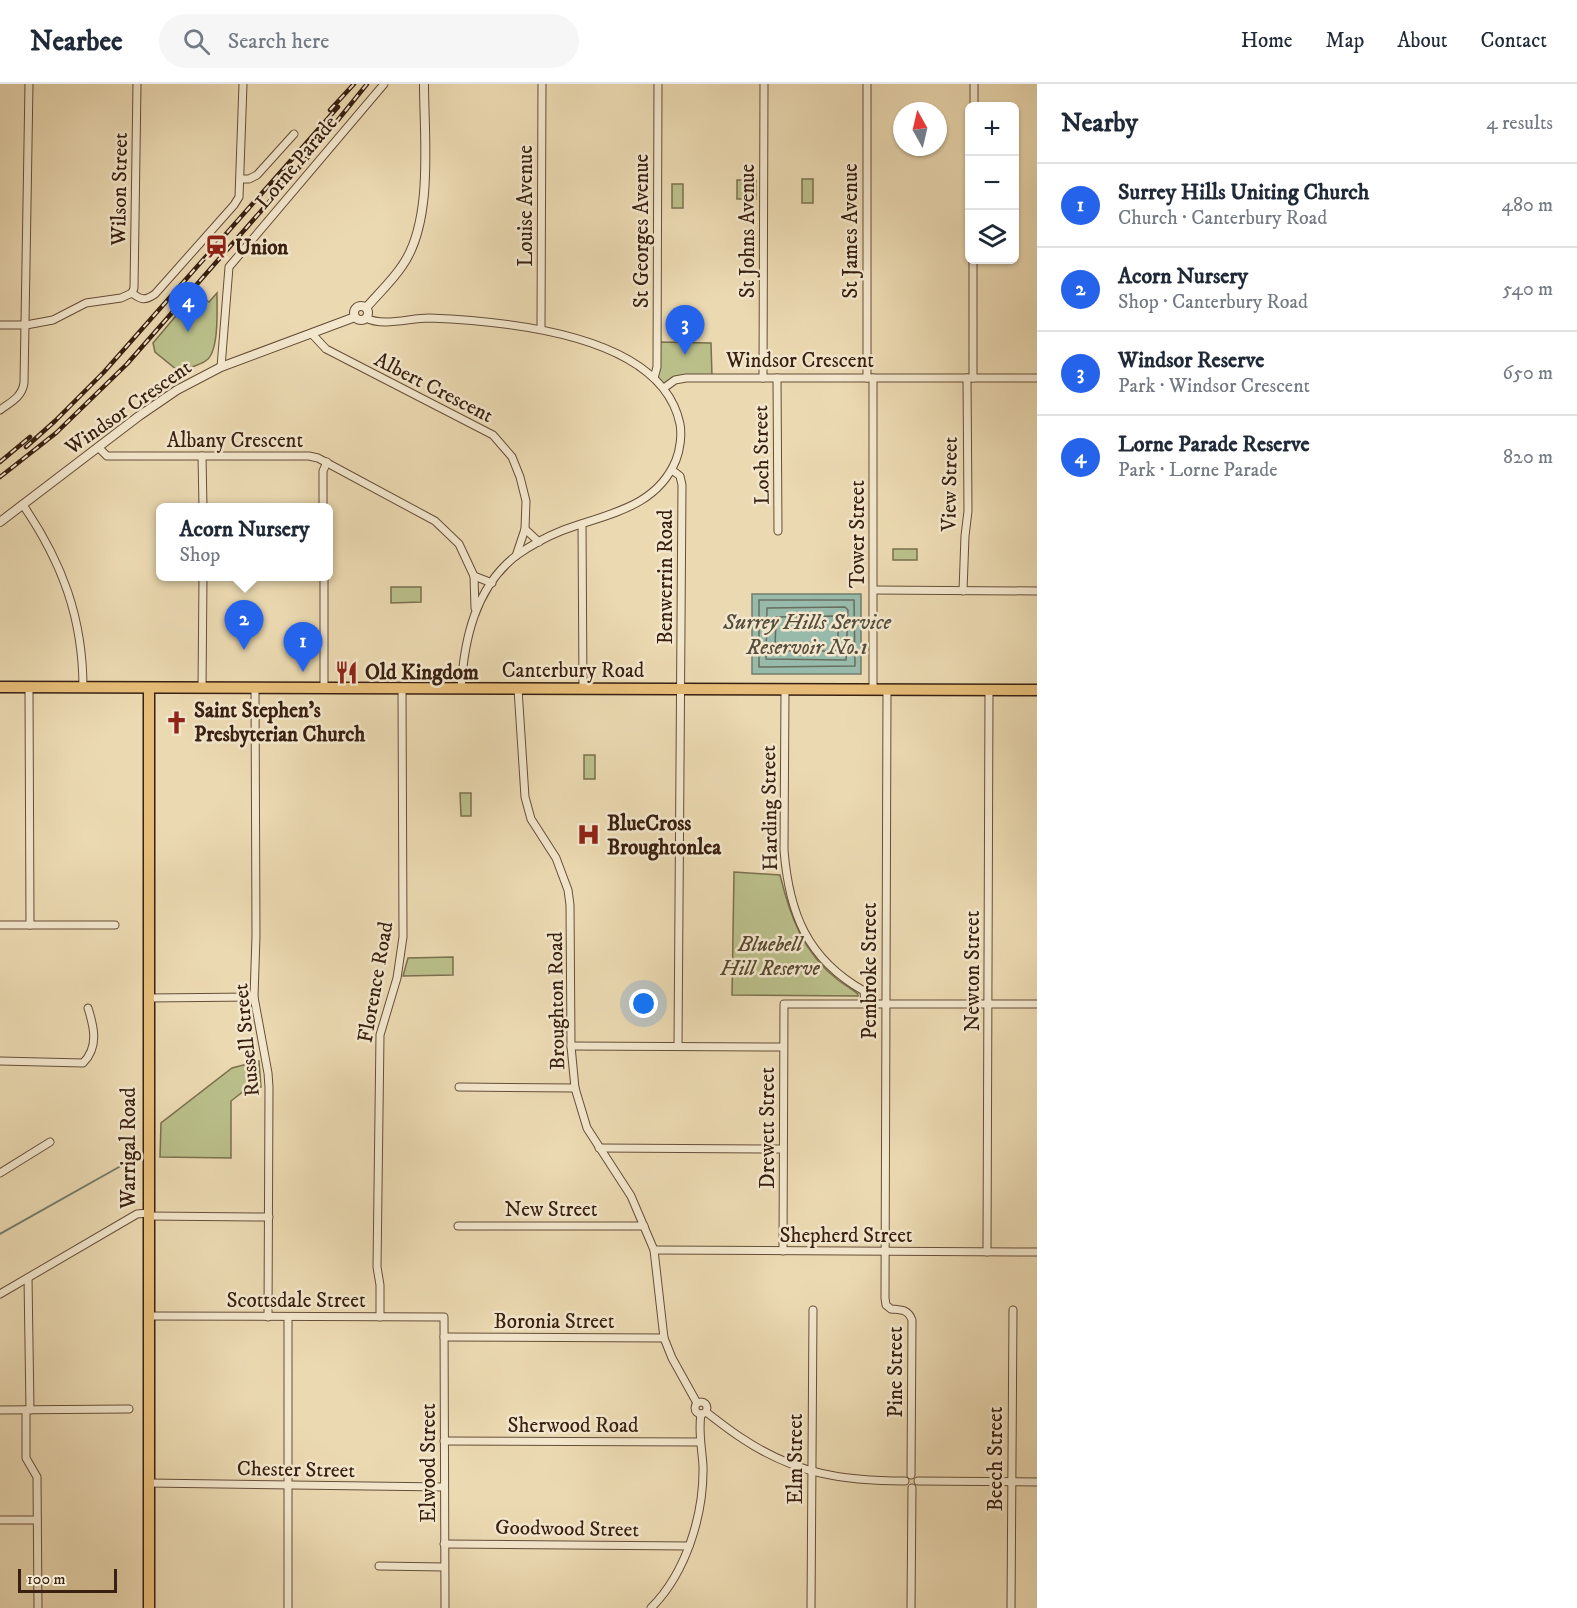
<!DOCTYPE html>
<meta charset="utf-8">
<style>
:root{--surface:#fff;--page:#f6f6f7;--text:#1f2937;--muted:#747a83;--line:#e0e1e3;--accent:#2563eb}
body{margin:0;font-family:"IM FELL DW Pica",serif;background:var(--page);color:var(--text)}
.controls{position:absolute;right:18px;top:18px;display:grid;overflow:hidden;border-radius:9px;box-shadow:0 2px 4px #0004}
.controls button{width:54px;height:54px;display:grid;place-items:center;padding:0;border:0;border-bottom:2px solid var(--line);background:var(--surface);color:var(--text);font:30px sans-serif}
.compass{position:absolute;left:893px;top:18px;width:54px;height:54px;border-radius:50%;background:var(--surface);box-shadow:0 2px 4px #0004;rotate:352deg}
.scale{position:absolute;left:18px;bottom:15px;width:99px;box-sizing:border-box;padding-left:6px;border:3px solid #392011;border-top:0;font-size:16px;line-height:21px;white-space:nowrap;color:#392011;-webkit-text-stroke:4px #f2e6cc;paint-order:stroke}
.you{position:absolute;left:644px;top:920px;width:21px;height:21px;margin:-15px;border:4px solid #fff;border-radius:50%;background:#1a73e8;box-shadow:0 0 0 9px #1a73e833}
.badge{display:grid;place-items:center;width:39px;height:39px;border-radius:50%;background:var(--accent);color:#fff;font-size:20px;font-weight:700}
.pin{position:absolute;translate:-50% -50px;filter:drop-shadow(0 2px 3px #0008)}
.pin::after{content:'';position:absolute;top:32px;width:21px;height:18px;background:inherit;clip-path:polygon(0 0,100% 0,50% 100%)}
.popup{position:absolute;left:156px;top:419px;width:177px;height:78px;box-sizing:border-box;display:grid;place-content:center;border-radius:9px;background:var(--surface);filter:drop-shadow(0 2px 4px #0005);font-size:20px;white-space:nowrap;color:var(--muted)}
.popup b{font-size:22px;color:var(--text)}
.popup::after{content:'';position:absolute;left:50%;top:100%;margin-left:-12px;border:12px solid transparent;border-top-color:var(--surface)}
.list{margin:0;padding:0;list-style:none}
h2{display:flex;justify-content:space-between;align-items:center;height:78px;margin:0;padding:0 24px;font-size:26px}
h2 small{font-size:20px;font-weight:400;color:var(--muted)}
.list li{display:grid;grid-template-columns:39px 1fr auto;gap:18px;align-items:center;box-sizing:border-box;height:84px;padding:0 24px;border-top:2px solid var(--line)}
.list b{display:block;font-size:22px;white-space:nowrap}
.list p{margin:0;font-size:20px;white-space:nowrap;color:var(--muted)}
.list em{font-size:20px;font-style:normal;color:var(--muted)}
.icon{flex:none;width:33px;height:33px;fill:none;stroke:currentColor;stroke-width:2;stroke-linecap:round;stroke-linejoin:round}
.map{position:relative;flex:none;width:1037px;height:1524px;overflow:hidden}
header{display:flex;align-items:center;gap:36px;box-sizing:border-box;height:84px;padding:0 30px;background:var(--surface);border-bottom:2px solid var(--line)}
header strong{font-size:28px}
nav{display:flex;gap:33px;margin-inline-start:auto;font-size:21px}
.search{width:420px;height:54px;background:var(--page);display:flex;align-items:center;gap:15px;box-sizing:border-box;padding:0 21px;border-radius:33px;color:var(--muted);font-size:22px}
main{display:flex}
aside{flex:1;background:var(--surface)}
.map>svg:first-child{display:block}
</style>
<header>
<strong>Nearbee</strong>
<div class="search"><svg class="icon" aria-label="search" viewBox="0 0 24 24"><circle cx="10" cy="10" r="6"/><path d="M15 15l6 6"/></svg>Search here</div>
<nav><a>Home</a><a>Map</a><a>About</a><a>Contact</a></nav>
</header>
<main>
<div class="map">
<svg width="1037" height="1524" viewBox="0 0 1037 1524">
<rect width="100%" height="100%" fill="#ebd9b1"/>
<filter id="stains"><feTurbulence type="fractalNoise" baseFrequency=".00333" numOctaves="4"/><feColorMatrix values="0 0 0 0 .2 0 0 0 0 .09 0 0 0 0 .02 0 0 0 .5 -.17"/></filter>
<radialGradient id="worn" r=".72"><stop offset=".6" stop-color="#630" stop-opacity="0"/><stop offset="1" stop-color="#630" stop-opacity=".3"/></radialGradient>
<g fill="#babf8a" stroke="#7a704e" stroke-width="1.5">
<rect x="802" y="95" width="11" height="24"/>
<rect x="737" y="96" width="19" height="19"/>
<rect x="672" y="100" width="11" height="24"/>
<path d="M 196,208 L 209,218 L 217,209 C 217,225 219,264 208,275 C 200,282 187,284 177,286 L 155,268 L 153,259 Z"/>
<polygon points="658,258 711,259 712,292 687,292 664,302 656,293"/>
<rect x="893" y="465" width="24" height="11"/>
<polygon points="391,503 421,503 421,518 391,519"/>
<polygon points="595,671 595,695 584,695 584,671"/>
<polygon points="460,709 471,709 471,732 461,732"/>
<path d="M 734,788 L 780,791 C 790,832 803,869 838,896 C 845,901 852,905 858,910 L 858,912 L 732,911 Z"/>
<polygon points="453,873 453,891 403,892 408,874"/>
<polygon points="259,977 261,1003 249,1003 231,1017 231,1074 160,1073 161,1039 232,984"/>
</g>
<rect fill="#98baaa" stroke="#727c6d" stroke-width="1.5" x="752" y="510" width="109" height="80"/>
<g fill="none" stroke-linecap="round" stroke-linejoin="round">
<g stroke="#686d5e" stroke-width="1.5">
<polygon points="759,516 854,516 855,582 759,583"/>
<polygon points="845,523 848,526 846,576 766,575 767,524"/>
<polygon points="836,532 839,535 837,567 777,567 775,566 776,533"/>
</g>
<polyline stroke="#727c6d" stroke-width="2" points="0,1150 119,1083"/>
<defs>
<g id="minor">
<polyline points="867,0 867,294"/>
<polyline points="974,22 974,0"/>
<polyline points="241,95 249,95 257,91 294,50"/>
<path d="M 132,209 C 141,216 145,217 155,210 L 234,121 L 239,113 L 243,0"/>
<polyline points="132,209 134,204 137,0"/>
<path d="M 366,234 C 383,243 410,234 429,234 C 503,237 661,249 680,340 C 682,351 680,366 676,376 C 656,425 605,430 561,447 C 546,453 530,462 517,471 C 475,503 464,556 461,605"/>
<polyline points="0,241 26,241 53,236 86,219 121,214 132,209"/>
<polyline points="541,244 542,0"/>
<polyline points="312,250 326,265 493,351 512,373 520,393 526,417 525,445 516,472"/>
<polyline points="221,283 229,183 384,0"/>
<polyline points="654,294 657,283 658,0"/>
<polyline points="763,294 764,0"/>
<polyline points="777,294 778,447"/>
<polyline points="973,294 973,176"/>
<polyline points="664,304 675,296 686,294 1037,294"/>
<path d="M 0,326 C 11,318 22,313 24,299 L 29,0"/>
<polyline points="98,363 107,372 309,372 318,374 435,437 459,460 474,492 475,524"/>
<polyline points="202,372 203,424"/>
<polyline points="672,386 680,392 682,401 678,962"/>
<path d="M 23,421 C 62,478 83,534 83,604"/>
<polyline points="323,424 323,387 327,378"/>
<polyline points="582,440 583,605"/>
<polyline points="525,445 539,458"/>
<polyline points="324,492 324,604"/>
<polyline points="474,492 492,499"/>
<polyline points="874,506 1037,507"/>
<polyline points="963,507 965,452 968,427 967,294"/>
<polyline points="29,604 30,841"/>
<polyline points="202,604 203,492"/>
<polyline points="255,604 256,852 254,913 268,989 269,1003 268,1233"/>
<polyline points="518,605 525,713 531,735 556,774 568,806 570,821 571,962 575,1004 587,1044 631,1112 654,1166 664,1254 672,1274 697,1319"/>
<path d="M 785,606 L 784,766 C 789,829 807,875 864,907 L 865,920"/>
<polyline points="873,606 873,294"/>
<path d="M 887,606 L 885,1214 L 886,1221 L 891,1225 C 901,1226 908,1225 912,1236 L 911,1391"/>
<polyline points="0,841 115,841"/>
<polyline points="148,914 254,913"/>
<polyline points="571,962 783,963"/>
<path d="M 0,977 L 83,979 C 99,963 94,943 88,924"/>
<polyline points="459,1003 575,1004"/>
<polyline points="599,1064 783,1065"/>
<polyline points="0,1089 50,1058"/>
<polyline points="148,1132 269,1133"/>
<polyline points="458,1142 644,1142"/>
<polyline points="654,1166 1037,1168"/>
<polyline points="783,1167 784,920 1037,920"/>
<polyline points="987,1168 989,606"/>
<polyline points="28,1194 30,1326"/>
<polyline points="0,1210 137,1130 148,1129"/>
<polyline points="148,1232 444,1233 445,1524"/>
<polyline points="288,1233 288,1524"/>
<polyline points="380,1233 380,1201 377,1183 380,951 397,894 403,853 402,605"/>
<polyline points="444,1253 664,1254"/>
<circle cx="701" cy="1324" r="6"/>
<polyline points="0,1326 129,1325"/>
<polyline points="26,1326 26,1374 37,1393 38,1524"/>
<path d="M 706,1328 C 718,1337 730,1347 743,1355 C 796,1390 843,1397 905,1397"/>
<polyline points="444,1357 700,1358"/>
<polyline points="918,1397 1037,1398"/>
<polyline points="148,1399 444,1403"/>
<polyline points="0,1436 37,1436"/>
<polyline points="444,1460 689,1462"/>
<polyline points="379,1482 444,1483"/>
<path d="M 651,1524 C 686,1489 704,1431 703,1382 C 702,1364 698,1348 701,1330"/>
<polyline points="811,1524 813,1226"/>
<polyline points="911,1524 912,1404"/>
<polyline points="1011,1524 1013,1226"/>
</g>
<g id="tertiary">
<circle cx="361" cy="229" r="7"/>
<path d="M 366,224 C 378,210 392,197 402,182 C 434,137 424,53 424,0"/>
<polyline points="0,438 139,332 177,306 221,283 355,233"/>
</g>
<g id="primary">
<polyline points="0,603 1037,606"/>
<polyline points="149,604 149,1524"/>
</g>
</defs>
<use href="#minor" stroke="#664e39" stroke-width="9"/>
<use href="#tertiary" stroke="#664e39" stroke-width="10"/>
<use href="#primary" stroke="#392011" stroke-width="13"/>
<use href="#minor" stroke="#f2e6cc" stroke-width="7"/>
<use href="#tertiary" stroke="#f2e6cc" stroke-width="8"/>
<use href="#primary" stroke="#e6bc78" stroke-width="10"/>
<defs>
<g id="rail">
<polyline points="330,26 354,0"/>
<polyline points="26,363 55,337 104,288 338,23"/>
<polyline points="0,378 30,353"/>
<polyline points="0,393 56,349 127,280 304,78 367,0"/>
</g>
</defs>
<use href="#rail" stroke="#392011" stroke-width="4.5"/>
<use href="#rail" stroke="#f2e6cc" stroke-width="2" stroke-dasharray="7" stroke-linecap="butt"/>
</g>
<defs>
<symbol id="station-bare" viewBox="-9 -9 18 18"><path d="M-3-6H3Q5-6 5-4V2Q5 4 3 4L4.5 6H3L1.5 4h-3L-3 6H-4.5L-3 4Q-5 4-5 2V-4Q-5-6-3-6ZM-3.5-4v3h7v-3ZM-3.5 1v1.5H-2V1ZM2 1v1.5H3.5V1Z" fill="#8f2418" stroke="#f2e6cc" stroke-width="2.5" paint-order="stroke"/></symbol>
<symbol id="restaurant-bare" viewBox="-9 -9 18 18"><path d="M-5-6h1v4h1v-4h1v4h1v-4h1v5L-1.5 .5V6h-2V.5L-5-1ZM5-6V6H3V1.5H1.5Q1.5-4 5-6Z" fill="#8f2418" stroke="#f2e6cc" stroke-width="2.5" paint-order="stroke"/></symbol>
<symbol id="church-bare" viewBox="-9 -9 18 18"><path d="M-1.2-6h2.4v3.5h3.3v2.4h-3.3V6h-2.4V-.1h-3.3v-2.4h3.3Z" fill="#8f2418" stroke="#f2e6cc" stroke-width="2.5" paint-order="stroke"/></symbol>
<symbol id="hospital-bare" viewBox="-9 -9 18 18"><path d="M-5-5h3v3.5h4V-5h3V5h-3V1.5h-4V5h-3Z" fill="#8f2418" stroke="#f2e6cc" stroke-width="2.5" paint-order="stroke"/></symbol>
</defs>
<g fill-rule="evenodd">
<use href="#station-bare" x="200" y="146" width="33" height="33"/>
<use href="#restaurant-bare" x="330" y="572" width="33" height="33"/>
<use href="#church-bare" x="160" y="622" width="33" height="33"/>
<use href="#hospital-bare" x="572" y="734" width="33" height="33"/>
</g>
<g text-anchor="middle" stroke-width="5" stroke-linejoin="round" paint-order="stroke">
<g font-size="21" fill="#392011" stroke="#f2e6cc">
<text transform="translate(296 78) rotate(-50)" y="7">Lorne Parade</text>
<text transform="translate(119 105) rotate(-89)" y="7">Wilson Street</text>
<text transform="translate(525 122) rotate(-90)" y="7">Louise Avenue</text>
<text transform="translate(641 147) rotate(-90)" y="7">St Georges Avenue</text>
<text transform="translate(747 147) rotate(-90)" y="7">St Johns Avenue</text>
<text transform="translate(850 147) rotate(-90)" y="7">St James Avenue</text>
<text x="800" y="283">Windsor Crescent</text>
<text transform="translate(434 303) rotate(27)" y="7">Albert Crescent</text>
<text transform="translate(128 323) rotate(-35)" y="7">Windsor Crescent</text>
<text x="235" y="363">Albany Crescent</text>
<text transform="translate(761 371) rotate(-91)" y="7">Loch Street</text>
<text transform="translate(949 400) rotate(-89)" y="7">View Street</text>
<text transform="translate(857 450) rotate(-90)" y="7">Tower Street</text>
<text transform="translate(665 493) rotate(-90)" y="7">Benwerrin Road</text>
<text x="573" y="593">Canterbury Road</text>
<text transform="translate(769 724) rotate(-91)" y="7">Harding Street</text>
<text transform="translate(869 887) rotate(-90)" y="7">Pembroke Street</text>
<text transform="translate(972 887) rotate(-90)" y="7">Newton Street</text>
<text transform="translate(375 898) rotate(-80)" y="7">Florence Road</text>
<text transform="translate(556 917) rotate(-91)" y="7">Broughton Road</text>
<text transform="translate(246 956) rotate(-96)" y="7">Russell Street</text>
<text transform="translate(767 1044) rotate(-90)" y="7">Drewett Street</text>
<text transform="translate(128 1064) rotate(-90)" y="7">Warrigal Road</text>
<text x="551" y="1132">New Street</text>
<text x="846" y="1158">Shepherd Street</text>
<text x="296" y="1223">Scottsdale Street</text>
<text x="554" y="1244">Boronia Street</text>
<text transform="translate(895 1288) rotate(-90)" y="7">Pine Street</text>
<text x="573" y="1348">Sherwood Road</text>
<text transform="translate(795 1375) rotate(-90)" y="7">Elm Street</text>
<text transform="translate(995 1375) rotate(-90)" y="7">Beech Street</text>
<text transform="translate(428 1379) rotate(-90)" y="7">Elwood Street</text>
<text transform="translate(296 1385) rotate(1)" y="7">Chester Street</text>
<text transform="translate(567 1444) rotate(1)" y="7">Goodwood Street</text>
</g>
<g font-size="21" font-weight="bold" fill="#392011" stroke="#f2e6cc" text-anchor="start">
<text x="235" y="170">Union</text>
<text x="365" y="595">Old Kingdom</text>
<text x="194" y="633">Saint Stephen's<tspan x="194" dy="24">Presbyterian Church</tspan></text>
<text x="607" y="746">BlueCross<tspan x="607" dy="24">Broughtonlea</tspan></text>
</g>
<g font-size="21" font-style="italic" fill="#59482f" stroke="#f2e6cc">
<text x="770" y="867">Bluebell<tspan x="770" dy="24">Hill Reserve</tspan></text>
</g>
<g font-size="22" font-style="italic" fill="#564e3f" stroke="#f2e6cc">
<text x="807" y="545">Surrey Hills Service<tspan x="807" dy="25">Reservoir No.1</tspan></text>
</g>
</g>
<rect width="100%" height="100%" filter="url(#stains)"/>
<rect width="100%" height="100%" fill="url(#worn)"/>
</svg>
<div class="controls">
<button>+</button>
<button>−</button>
<button><svg class="icon" aria-label="layers" viewBox="0 0 24 24"><path d="M12 4l9 5-9 5-9-5zM3 14l9 5 9-5"/></svg></button>
</div>
<svg class="compass" viewBox="-18 -18 36 36"><path d="M0-13l5 13h-10z" fill="#e53935"/><path d="M0 13l5-13h-10z" fill="#747a83"/></svg>
<div class="scale">100 m</div>
<div class="you"></div>
<div class="pin badge" style="left:303px;top:588px">1</div>
<div class="pin badge" style="left:244px;top:566px">2</div>
<div class="popup"><b>Acorn Nursery</b>Shop</div>
<div class="pin badge" style="left:685px;top:271px">3</div>
<div class="pin badge" style="left:188px;top:248px">4</div>
</div>
<aside>
<h2>Nearby<small>4 results</small></h2>
<ul class="list">
<li><span class="badge">1</span><div><b>Surrey Hills Uniting Church</b><p>Church · Canterbury Road</p></div><em>480 m</em></li>
<li><span class="badge">2</span><div><b>Acorn Nursery</b><p>Shop · Canterbury Road</p></div><em>540 m</em></li>
<li><span class="badge">3</span><div><b>Windsor Reserve</b><p>Park · Windsor Crescent</p></div><em>650 m</em></li>
<li><span class="badge">4</span><div><b>Lorne Parade Reserve</b><p>Park · Lorne Parade</p></div><em>820 m</em></li>
</ul>
</aside>
</main>
